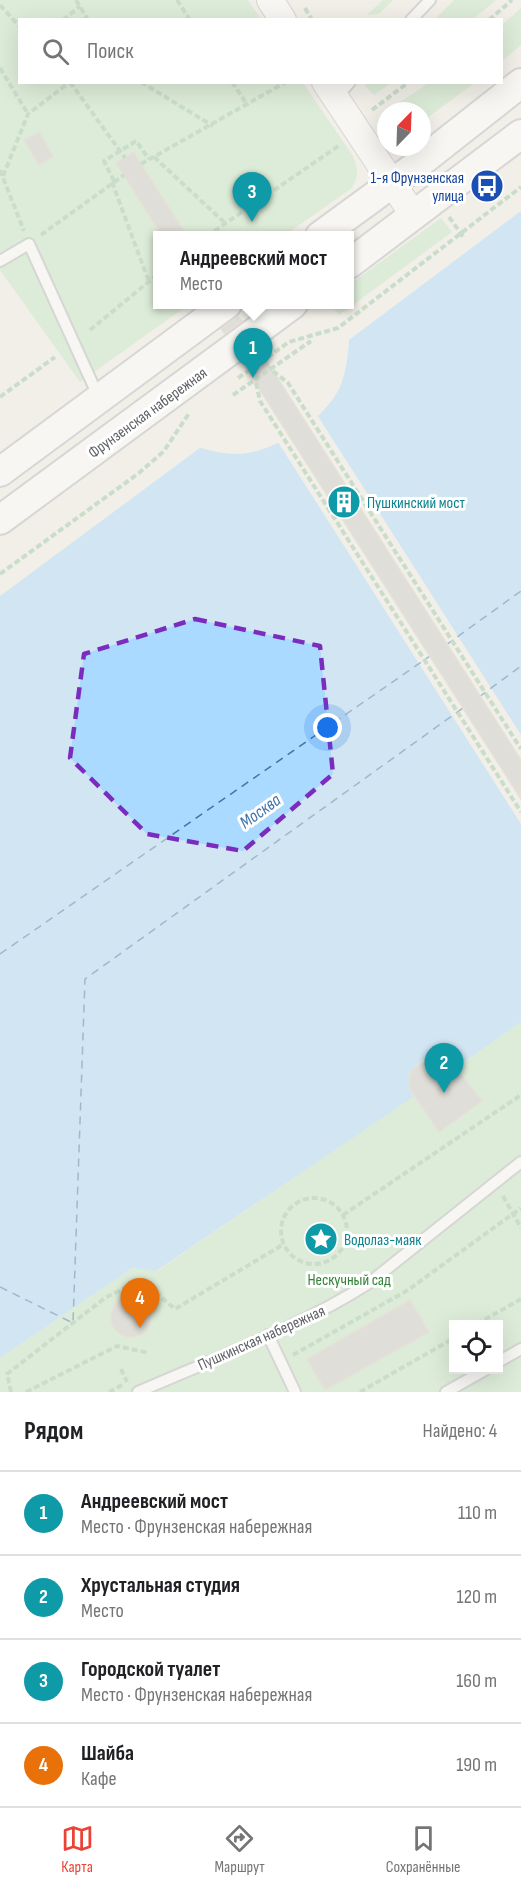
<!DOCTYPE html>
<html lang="ru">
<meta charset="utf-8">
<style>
:root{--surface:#fff;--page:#f2f2f2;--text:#202124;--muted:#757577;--line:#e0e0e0;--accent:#ea4335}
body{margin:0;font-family:"Sofia Sans Condensed",sans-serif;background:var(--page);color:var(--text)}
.controls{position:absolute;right:18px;bottom:18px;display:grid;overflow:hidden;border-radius:0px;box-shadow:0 6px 24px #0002}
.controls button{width:54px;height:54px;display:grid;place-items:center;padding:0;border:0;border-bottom:2px solid var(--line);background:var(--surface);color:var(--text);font:30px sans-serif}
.compass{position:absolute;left:377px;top:102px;width:54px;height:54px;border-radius:50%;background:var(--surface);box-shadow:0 6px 24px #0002;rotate:23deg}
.you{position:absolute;left:328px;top:728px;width:21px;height:21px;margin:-15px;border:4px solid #fff;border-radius:50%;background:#1a73e8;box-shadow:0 0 0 9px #1a73e833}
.badge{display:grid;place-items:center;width:39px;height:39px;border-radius:50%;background:var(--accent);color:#fff;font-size:20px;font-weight:700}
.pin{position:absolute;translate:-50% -50px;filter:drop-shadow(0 2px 3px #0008)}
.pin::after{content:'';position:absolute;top:32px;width:21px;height:18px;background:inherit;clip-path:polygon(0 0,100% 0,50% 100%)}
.popup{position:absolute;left:153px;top:231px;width:201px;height:78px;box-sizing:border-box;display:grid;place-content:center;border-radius:0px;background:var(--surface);filter:drop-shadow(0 2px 4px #0005);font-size:20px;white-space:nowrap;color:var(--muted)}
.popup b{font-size:22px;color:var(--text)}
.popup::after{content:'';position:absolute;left:50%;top:100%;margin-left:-12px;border:12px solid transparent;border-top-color:var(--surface)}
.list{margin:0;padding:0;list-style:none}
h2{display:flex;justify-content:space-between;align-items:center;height:78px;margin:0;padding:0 24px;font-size:26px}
h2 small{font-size:20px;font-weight:400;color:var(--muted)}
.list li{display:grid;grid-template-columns:39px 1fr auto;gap:18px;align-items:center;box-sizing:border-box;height:84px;padding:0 24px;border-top:2px solid var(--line)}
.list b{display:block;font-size:22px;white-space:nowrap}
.list p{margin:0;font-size:20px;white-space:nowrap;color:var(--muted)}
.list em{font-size:20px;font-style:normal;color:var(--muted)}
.icon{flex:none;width:33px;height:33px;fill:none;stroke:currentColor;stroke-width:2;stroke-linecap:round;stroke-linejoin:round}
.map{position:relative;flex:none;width:521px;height:1392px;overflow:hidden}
.search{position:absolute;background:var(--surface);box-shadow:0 6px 24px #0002;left:18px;right:18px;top:18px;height:66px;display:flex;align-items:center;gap:15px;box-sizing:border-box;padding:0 21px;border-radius:0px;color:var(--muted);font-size:22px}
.sheet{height:414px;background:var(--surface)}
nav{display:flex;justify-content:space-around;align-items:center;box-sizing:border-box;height:84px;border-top:2px solid var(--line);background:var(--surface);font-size:16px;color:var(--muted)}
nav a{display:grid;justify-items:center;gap:3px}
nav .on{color:var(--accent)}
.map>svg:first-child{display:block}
</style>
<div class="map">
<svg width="521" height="1392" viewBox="0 0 521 1392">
<rect width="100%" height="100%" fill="#f1efe8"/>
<g fill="#c5e8c5" fill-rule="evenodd">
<path d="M 0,0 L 248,0 L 261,19 L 20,20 L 20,82 L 303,83 L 353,156 C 358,169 359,175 352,188 L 285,235 L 157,236 L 157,304 L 188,305 L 80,382 L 0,270 Z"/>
<polygon points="383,0 393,0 379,14 367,15"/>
<polygon points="454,0 496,0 473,19 435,19"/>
<polygon points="521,8 521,45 502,61 502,25"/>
<polygon points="369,82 391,82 391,83 374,95 365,86"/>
<polygon points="430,82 474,83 422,122 422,111 387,111"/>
<polygon points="441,218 452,232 339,315 331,305 349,304 349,285"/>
<path d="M 521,1022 L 521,1392 L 0,1392 L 0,1358 L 132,1268 L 157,1271 L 412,1097 L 408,1077 C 419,1055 438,1050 458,1066 ZM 454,1324 L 498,1324 L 498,1370 L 454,1370 Z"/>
</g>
<path fill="#aadaff" d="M 521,211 L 521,1022 L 458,1066 C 438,1049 419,1055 408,1077 L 413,1097 L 156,1271 L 132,1268 L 0,1358 L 0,596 L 200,448 C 212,451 225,454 237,454 C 274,453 322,422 339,389 C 346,374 348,357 349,340 Z"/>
<polygon fill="#f1efe8" points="316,413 521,735 521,824 276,439 297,429"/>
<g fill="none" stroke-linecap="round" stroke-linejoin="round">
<g stroke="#4174aa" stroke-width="1.5" stroke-dasharray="8 6" stroke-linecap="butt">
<polyline points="446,645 521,591"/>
<polyline points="479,697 521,666"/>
<polyline points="0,954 430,656"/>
<polyline points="0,1287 73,1323 85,979 463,708"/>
</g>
</g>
<g fill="#cccac5" stroke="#d6d1c6" stroke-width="1.5">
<polygon points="39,132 53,156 39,165 24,140"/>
<polygon points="134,152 141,164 187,236 162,236 116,163"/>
<polygon points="238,316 242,321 225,334 221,329"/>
<polygon points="259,349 521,760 521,799 242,362"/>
<polygon points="431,1056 442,1057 451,1062 482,1101 439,1132 410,1089 409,1078 413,1069"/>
<circle cx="131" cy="1317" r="20"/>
<polygon points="410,1300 429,1332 325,1390 307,1359"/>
</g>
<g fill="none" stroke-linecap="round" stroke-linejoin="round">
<defs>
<g id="service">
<polyline points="411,20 430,0"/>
<polyline points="336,98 350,82"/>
<polyline points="0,261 29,244 99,398"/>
<polyline points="268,1335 295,1392"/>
<polyline points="498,1362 521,1349"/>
<path d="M 138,1392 C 215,1358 297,1329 369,1283 L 521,1162"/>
<polyline points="446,1392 485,1370"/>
</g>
<g id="tertiary">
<polyline points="270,0 283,20"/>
<polyline points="325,82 414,216"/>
</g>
<g id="secondary">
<polyline points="320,236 413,168 521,83"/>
<polyline points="349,264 521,134"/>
<polyline points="0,472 227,304"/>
<polyline points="0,520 293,304"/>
</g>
</defs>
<use href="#service" stroke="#b5b8bc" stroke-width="14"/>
<use href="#tertiary" stroke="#b5b8bc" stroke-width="28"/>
<use href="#secondary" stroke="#b6babf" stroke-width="32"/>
<g stroke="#9cc7a9" stroke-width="4" stroke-dasharray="6 3" stroke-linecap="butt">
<polyline points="76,0 88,20"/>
<polyline points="177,0 190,20"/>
<polyline points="0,5 20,27"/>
<polyline points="305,8 312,20"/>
<polyline points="63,20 80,6"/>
<polyline points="489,20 512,0"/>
<polyline points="0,68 28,114"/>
<polyline points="70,82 125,158"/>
<polyline points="141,82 213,126"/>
<polyline points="232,82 248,106"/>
<polyline points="372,110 409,82"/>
<polyline points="154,157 224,222"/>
<polyline points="141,164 286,82"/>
<polyline points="0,170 24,231"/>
<polyline points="3,176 28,114 70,82"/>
<polyline points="114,181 104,161 136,141 149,159"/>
<polyline points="112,182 149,282"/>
<polyline points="449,217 464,238"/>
<polyline points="41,235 124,175"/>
<polyline points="207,236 340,145"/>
<polyline points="90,330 157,275"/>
<polyline points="273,371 288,383 521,749"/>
<polyline points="238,378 289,342 338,328 521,187"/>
<polyline points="256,383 260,401 521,812"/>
<polyline points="233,395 311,341"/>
<polyline points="0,397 55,357"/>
<polyline points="0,574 139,473 164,451 190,412"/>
<polyline points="503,1196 521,1228"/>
<circle cx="314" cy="1231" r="33"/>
<polyline points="343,1215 521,1095"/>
<polyline points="477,1324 521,1299"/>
<polyline points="293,1355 408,1290 521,1208"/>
<polyline points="121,1369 127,1382"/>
<polyline points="11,1392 7,1374 105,1298 132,1284 149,1287 175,1309 284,1244"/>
<polyline points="26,1392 117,1346 149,1353"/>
<polyline points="109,1392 124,1384"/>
<polyline points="360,1392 454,1338"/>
</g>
<use href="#service" stroke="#fff" stroke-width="10"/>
<use href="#tertiary" stroke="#fff" stroke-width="26"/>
<use href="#secondary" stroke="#fff" stroke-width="28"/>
</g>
<path d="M0 0H521V1392H0ZM 195,619 L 320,646 L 333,774 L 243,851 L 147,834 L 70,758 L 84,654 Z" fill="#f1efe8" fill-opacity=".55" fill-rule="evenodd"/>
<path fill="none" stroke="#7b2cbf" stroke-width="4.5" stroke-dasharray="12 8" stroke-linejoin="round" d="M 195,619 L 320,646 L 333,774 L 243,851 L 147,834 L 70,758 L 84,654 Z"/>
<defs>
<symbol id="bus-disc" viewBox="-11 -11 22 22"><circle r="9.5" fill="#1a4fb4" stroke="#fff"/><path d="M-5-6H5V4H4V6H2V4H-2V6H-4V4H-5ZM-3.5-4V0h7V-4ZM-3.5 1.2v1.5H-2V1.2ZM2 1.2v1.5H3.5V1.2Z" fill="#fff"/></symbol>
<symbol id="building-disc" viewBox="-11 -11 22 22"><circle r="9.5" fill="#0f9aa8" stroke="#fff"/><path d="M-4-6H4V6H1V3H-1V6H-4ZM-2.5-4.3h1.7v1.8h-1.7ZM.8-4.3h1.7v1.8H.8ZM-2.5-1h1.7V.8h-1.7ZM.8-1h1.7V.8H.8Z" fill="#fff"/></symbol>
<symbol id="sight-disc" viewBox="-11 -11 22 22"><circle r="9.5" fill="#0f9aa8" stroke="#fff"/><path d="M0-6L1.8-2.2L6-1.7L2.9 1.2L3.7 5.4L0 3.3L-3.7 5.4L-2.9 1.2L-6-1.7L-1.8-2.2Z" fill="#fff"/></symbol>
</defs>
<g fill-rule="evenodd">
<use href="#bus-disc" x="468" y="167" width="38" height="38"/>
<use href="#building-disc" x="325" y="483" width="38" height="38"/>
<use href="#sight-disc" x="302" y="1220" width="38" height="38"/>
</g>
<g text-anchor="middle" stroke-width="6" stroke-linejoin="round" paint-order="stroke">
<g font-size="16" fill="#164399" stroke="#fff" text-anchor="end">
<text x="464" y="183">1-я Фрунзенская<tspan x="464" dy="18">улица</tspan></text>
</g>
<g font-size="16" fill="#5f6368" stroke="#fff">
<text transform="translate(147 412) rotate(-36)" y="6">Фрунзенская набережная</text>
<text transform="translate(261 1337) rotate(-24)" y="6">Пушкинская набережная</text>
</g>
<g font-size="16" fill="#0d838f" stroke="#fff" text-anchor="start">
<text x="367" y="508">Пушкинский мост</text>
<text x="344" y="1245">Водолаз-маяк</text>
</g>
<g font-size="16" fill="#348238" stroke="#fff">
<text x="349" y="1285">Нескучный сад</text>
</g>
<g font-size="18" font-style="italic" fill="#4174aa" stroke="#fff">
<text transform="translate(260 811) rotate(-36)" y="6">Москва</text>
</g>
</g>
</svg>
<div class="controls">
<button><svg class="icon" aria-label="locate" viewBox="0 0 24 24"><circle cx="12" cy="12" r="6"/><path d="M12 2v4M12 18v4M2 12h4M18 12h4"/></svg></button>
</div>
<svg class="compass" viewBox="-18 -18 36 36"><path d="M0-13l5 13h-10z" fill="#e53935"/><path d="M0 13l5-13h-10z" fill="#757577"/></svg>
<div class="you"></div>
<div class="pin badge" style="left:253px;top:378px;background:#0f9aa8">1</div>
<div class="popup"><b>Андреевский мост</b>Место</div>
<div class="pin badge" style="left:444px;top:1093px;background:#0f9aa8">2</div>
<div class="pin badge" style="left:252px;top:222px;background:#0f9aa8">3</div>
<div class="pin badge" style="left:140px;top:1328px;background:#e8710a">4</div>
<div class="search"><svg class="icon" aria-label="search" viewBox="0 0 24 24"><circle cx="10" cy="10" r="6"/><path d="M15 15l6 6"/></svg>Поиск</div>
</div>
<section class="sheet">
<h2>Рядом<small>Найдено: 4</small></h2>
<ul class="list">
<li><span class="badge" style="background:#0f9aa8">1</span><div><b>Андреевский мост</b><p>Место · Фрунзенская набережная</p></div><em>110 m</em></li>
<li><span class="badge" style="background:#0f9aa8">2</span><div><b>Хрустальная студия</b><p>Место</p></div><em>120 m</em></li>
<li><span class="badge" style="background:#0f9aa8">3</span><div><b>Городской туалет</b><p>Место · Фрунзенская набережная</p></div><em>160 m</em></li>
<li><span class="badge" style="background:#e8710a">4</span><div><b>Шайба</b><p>Кафе</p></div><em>190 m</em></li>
</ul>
</section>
<nav>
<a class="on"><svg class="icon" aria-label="map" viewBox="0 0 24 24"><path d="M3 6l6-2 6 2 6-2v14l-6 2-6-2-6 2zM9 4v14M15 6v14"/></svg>Карта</a>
<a><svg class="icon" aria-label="directions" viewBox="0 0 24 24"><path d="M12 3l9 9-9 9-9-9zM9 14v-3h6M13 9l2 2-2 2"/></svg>Маршрут</a>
<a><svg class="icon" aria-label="saved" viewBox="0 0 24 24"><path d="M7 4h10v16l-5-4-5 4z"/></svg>Сохранённые</a>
</nav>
